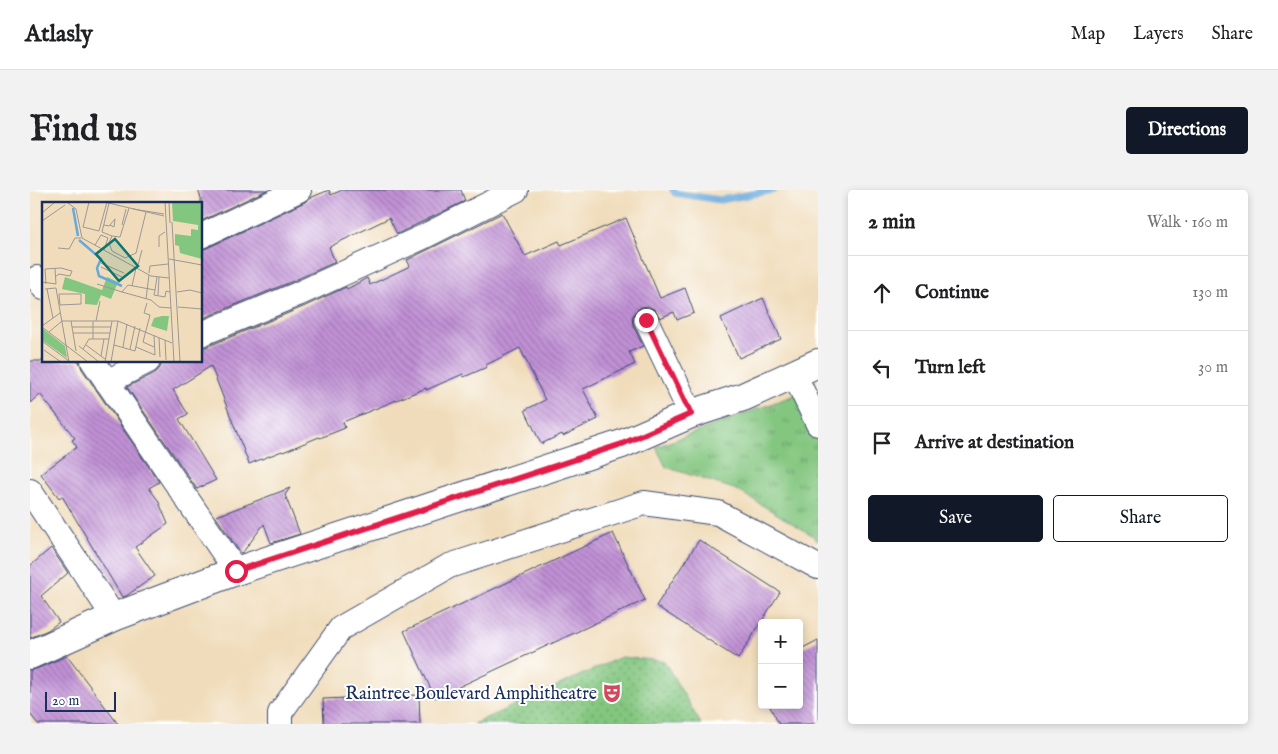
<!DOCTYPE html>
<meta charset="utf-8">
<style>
:root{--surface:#fff;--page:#f2f2f2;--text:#202124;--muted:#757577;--line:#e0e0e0;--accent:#111827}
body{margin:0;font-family:"IM FELL English",serif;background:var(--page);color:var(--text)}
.controls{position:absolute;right:15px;bottom:15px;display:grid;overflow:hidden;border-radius:5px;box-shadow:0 2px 8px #0003}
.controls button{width:45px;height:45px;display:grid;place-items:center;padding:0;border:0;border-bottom:1px solid var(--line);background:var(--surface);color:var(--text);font:25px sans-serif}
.scale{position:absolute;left:15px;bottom:12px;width:71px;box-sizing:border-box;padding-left:5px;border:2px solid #1b2f5e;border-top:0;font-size:14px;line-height:18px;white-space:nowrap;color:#1b2f5e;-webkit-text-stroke:4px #fff;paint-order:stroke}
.stop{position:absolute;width:15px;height:15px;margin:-11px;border:4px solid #e11d48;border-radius:50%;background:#fff}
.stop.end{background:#e11d48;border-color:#fff;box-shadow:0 1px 5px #0008}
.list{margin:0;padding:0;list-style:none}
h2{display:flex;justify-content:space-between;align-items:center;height:65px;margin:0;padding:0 20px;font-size:21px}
h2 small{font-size:16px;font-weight:400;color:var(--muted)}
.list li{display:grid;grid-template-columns:32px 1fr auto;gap:15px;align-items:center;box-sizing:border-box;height:75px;padding:0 20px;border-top:1px solid var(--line)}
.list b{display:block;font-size:19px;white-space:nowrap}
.list em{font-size:16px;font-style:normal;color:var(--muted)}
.actions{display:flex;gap:10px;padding:15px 20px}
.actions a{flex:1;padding:11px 0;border:1px solid var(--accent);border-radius:5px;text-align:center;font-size:18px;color:var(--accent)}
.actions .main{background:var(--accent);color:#fff}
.icon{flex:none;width:28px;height:28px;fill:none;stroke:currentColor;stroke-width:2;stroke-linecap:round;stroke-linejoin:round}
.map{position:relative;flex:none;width:788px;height:534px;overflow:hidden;border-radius:5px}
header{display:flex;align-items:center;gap:30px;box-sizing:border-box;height:70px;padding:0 25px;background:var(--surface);border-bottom:1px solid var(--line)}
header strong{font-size:24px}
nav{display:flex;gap:28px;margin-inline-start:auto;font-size:18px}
.intro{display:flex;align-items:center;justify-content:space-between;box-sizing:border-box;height:120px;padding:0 30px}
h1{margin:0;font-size:35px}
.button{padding:12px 22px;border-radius:5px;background:var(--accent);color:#fff;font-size:18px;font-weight:700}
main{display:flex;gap:30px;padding:0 30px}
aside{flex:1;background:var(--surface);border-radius:5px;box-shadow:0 2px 8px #0003}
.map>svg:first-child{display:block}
</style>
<header>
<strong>Atlasly</strong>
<nav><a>Map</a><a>Layers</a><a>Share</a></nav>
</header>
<div class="intro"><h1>Find us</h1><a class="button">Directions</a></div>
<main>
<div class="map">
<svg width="788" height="534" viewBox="0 0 788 534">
<defs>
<pattern id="grass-dots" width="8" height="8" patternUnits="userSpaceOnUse" patternTransform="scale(1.25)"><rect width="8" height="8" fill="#83c67f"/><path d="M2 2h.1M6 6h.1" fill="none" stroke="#6aa16b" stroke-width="1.8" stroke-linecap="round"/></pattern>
<pattern id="park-tufts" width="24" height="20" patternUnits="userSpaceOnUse" patternTransform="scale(1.25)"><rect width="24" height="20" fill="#83c67f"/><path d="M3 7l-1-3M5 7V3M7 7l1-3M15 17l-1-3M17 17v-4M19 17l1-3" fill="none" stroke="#6aa16b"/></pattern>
<pattern id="building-back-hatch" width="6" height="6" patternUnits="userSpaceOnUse" patternTransform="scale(1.25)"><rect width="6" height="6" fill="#c191d5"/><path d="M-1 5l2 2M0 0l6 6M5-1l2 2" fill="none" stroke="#9c77b0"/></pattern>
</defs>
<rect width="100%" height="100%" fill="#fff"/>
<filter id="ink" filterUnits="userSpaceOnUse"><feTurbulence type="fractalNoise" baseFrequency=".02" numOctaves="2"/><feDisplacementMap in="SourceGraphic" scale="10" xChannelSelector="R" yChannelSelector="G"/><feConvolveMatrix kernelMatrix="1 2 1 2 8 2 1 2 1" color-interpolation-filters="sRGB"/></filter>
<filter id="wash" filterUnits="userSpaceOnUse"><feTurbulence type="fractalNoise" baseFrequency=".0096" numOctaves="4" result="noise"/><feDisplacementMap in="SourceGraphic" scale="20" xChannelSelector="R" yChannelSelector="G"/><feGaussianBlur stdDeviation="1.12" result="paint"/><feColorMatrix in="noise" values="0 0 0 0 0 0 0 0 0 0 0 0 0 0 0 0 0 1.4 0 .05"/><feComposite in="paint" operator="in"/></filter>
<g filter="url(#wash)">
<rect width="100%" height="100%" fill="#f0dcba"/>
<polygon fill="url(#grass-dots)" stroke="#4f7a6e" points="591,467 634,471 671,534 443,534"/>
<polygon fill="url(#park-tufts)" stroke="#4f7a6e" points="778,200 788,221 788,352 782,345 707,300 636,277 626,257"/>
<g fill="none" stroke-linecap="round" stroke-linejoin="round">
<polyline stroke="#67a9db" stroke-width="7" points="643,0 645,3 690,10 744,0"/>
</g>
<g id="blocks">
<g fill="url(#building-back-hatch)">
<polygon points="168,0 237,0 171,31 171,8"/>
<polygon points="299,0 301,5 312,0 431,0 435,11 367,44 359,28 299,57 305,72 263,91 171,129 171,60 177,58 275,12 280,8"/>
<polygon points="472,23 495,66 529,51 531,55 596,28 630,108 655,98 664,123 647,130 644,122 630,128 624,119 618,116 611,117 605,122 602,128 603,135 613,156 599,162 605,174 553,199 568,229 533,246 532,244 511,254 495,220 515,210 490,158 456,175 457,177 434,187 433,184 396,200 396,198 313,232 315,238 290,248 289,247 253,262 252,261 219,274 181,176 143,200 158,224 149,229 186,290 167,299 97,197 125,183 130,178 132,171 171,171 171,157 176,157 273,117 316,97 317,99 337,88 340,95 380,76 377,70"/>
<polygon points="733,108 751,149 709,168 691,128"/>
<polygon points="0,171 49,171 52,179 129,292 119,298 128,310 138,334 105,357 125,386 96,406 92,407 32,306 29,308 11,284 47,257 42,250 45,248 10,204 0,213"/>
<polygon points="260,298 255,305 270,344 241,353 234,334 213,362 211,363 210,362 186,327 187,326"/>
<polygon points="583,343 615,410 405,508 374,441"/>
<polygon points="669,350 750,402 708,469 626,416"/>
<polygon points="21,358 38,383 11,406 29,432 18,440 0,448 0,376"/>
<polygon points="788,450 788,534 749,534 739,515 769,515 769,460"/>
<polygon points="37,466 59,495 88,534 8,534 0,524 0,480 6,479"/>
<polygon points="389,505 390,534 294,534 293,509"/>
</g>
</g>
</g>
<g filter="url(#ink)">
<use href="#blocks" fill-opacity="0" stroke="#3b496c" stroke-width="1"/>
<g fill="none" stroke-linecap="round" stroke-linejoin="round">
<defs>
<g id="minor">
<polyline points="171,46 269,0"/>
<polyline points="7,88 14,98"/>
<polyline points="616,130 661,224"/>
<polyline points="171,144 268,104 393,47 486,0"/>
<polyline points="63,171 206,381"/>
<polyline points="764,184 788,234"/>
<polyline points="77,192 118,171"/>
<polyline points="0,301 84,427"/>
<polyline points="250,534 250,523 311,438 419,376 614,313 688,323 788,377"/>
</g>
<polyline id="tertiary" points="0,465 84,427 206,381 592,254 661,224 713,207 788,173"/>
</defs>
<use href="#minor" stroke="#3b496c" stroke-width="26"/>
<use href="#tertiary" stroke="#3b496c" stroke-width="30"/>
<use href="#minor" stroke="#fff" stroke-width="24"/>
<use href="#tertiary" stroke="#fff" stroke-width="28"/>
</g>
</g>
<g fill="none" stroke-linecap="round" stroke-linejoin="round" filter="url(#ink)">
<polyline stroke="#e11d48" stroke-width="6" points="206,381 592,254 661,224 616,130"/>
</g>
<defs>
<symbol id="theatre-bare" viewBox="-9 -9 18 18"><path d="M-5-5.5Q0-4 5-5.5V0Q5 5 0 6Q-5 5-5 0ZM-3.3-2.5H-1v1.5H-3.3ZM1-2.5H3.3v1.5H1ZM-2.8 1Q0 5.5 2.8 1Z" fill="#d1495b" stroke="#fff" stroke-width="2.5" paint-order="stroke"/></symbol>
</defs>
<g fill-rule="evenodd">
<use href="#theatre-bare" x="568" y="489" width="28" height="28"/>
</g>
<g text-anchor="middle" stroke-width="4" stroke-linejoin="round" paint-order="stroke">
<g font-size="18" fill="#1b2f5e" stroke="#fff" text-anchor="end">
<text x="567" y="509">Raintree Boulevard Amphitheatre</text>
</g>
</g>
<g transform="translate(12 12)">
<rect width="160" height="160" fill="#f0dcba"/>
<path d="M 160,0 L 160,57 L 138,51 L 137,44 L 133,43 L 133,32 L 149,34 L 149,27 L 156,28 L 156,23 L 131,19 L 130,0 ZM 23,75 L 60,88 L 65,75 L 76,80 L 69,97 L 59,93 L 55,103 L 43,102 L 43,92 L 20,87 ZM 120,114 L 127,114 L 125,129 L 109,124 L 112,116 Z" fill="#83c67f"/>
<path d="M 0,126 L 23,144 L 25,156 L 0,138 Z" fill="#83c67f"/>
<path fill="none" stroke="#67a9db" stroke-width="2.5" d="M 31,6 L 36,34M 37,38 L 59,57 L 55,66 L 57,74 L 80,84"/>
<path fill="none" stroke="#9b9795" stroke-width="1" d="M 47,0 L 41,25 L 57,29 L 65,0M 62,0 L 122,14M 123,0 L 132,160M 127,0 L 128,21M 26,1 L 34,7 L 40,36 L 109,74 L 127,76M 67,1 L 60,30 L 70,34M 87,6 L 78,35 L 70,34 L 67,41 L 70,49 L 83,56 L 94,51 L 104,10M 91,7 L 122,12M 0,11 L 13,0M 0,19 L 23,3M 130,20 L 138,160M 62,23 L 67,24 L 73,17 L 72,25 L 68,23M 80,23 L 84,7M 53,43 L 59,33 L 66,36 L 62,48M 117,45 L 117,34 L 123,30M 16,46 L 27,47 L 33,36 L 39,36M 127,57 L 160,63M 59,61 L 82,71M 59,65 L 80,75M 95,67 L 100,48M 107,71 L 108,64 L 126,62M 115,75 L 113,88 L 86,83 L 80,90 L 109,98 L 117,105 L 129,106M 0,80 L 14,82 L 13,67M 4,82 L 3,67 L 19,66 L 30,69 L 28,74 L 17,72 L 13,75M 55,82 L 80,90M 90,84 L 94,66M 3,87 L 14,86 L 27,160M 5,87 L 11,116M 113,88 L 112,93 L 123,95 L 124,89 L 128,90M 135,90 L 148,88 L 160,91M 17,92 L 39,92 L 39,102 L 18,103 ZM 116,93 L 117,75M 104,97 L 107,73M 105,101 L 102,111 L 108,113 L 101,140 L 112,145M 136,105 L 160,107M 20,119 L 76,119 L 130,141M 29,119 L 34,149M 51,119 L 51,137M 54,119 L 58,99M 0,124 L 18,111M 0,125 L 46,160M 30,125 L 69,125M 7,130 L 20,119M 31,131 L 68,131M 117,136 L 118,155M 123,138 L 124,158M 0,139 L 27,159M 44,143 L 63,157M 72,143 L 93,149 L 98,126M 37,144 L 57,160M 81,145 L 85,122M 94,145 L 113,153 L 112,133M 41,147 L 47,137 L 67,137M 88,147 L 93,124M 2,148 L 19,160M 59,154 L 62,137M 63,160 L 70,119M 69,160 L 76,119"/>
<path fill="#0f766e" fill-opacity="0.15" stroke="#0f766e" stroke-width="2.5" d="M 73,37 L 96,64 L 77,79 L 54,52 Z"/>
<rect width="160" height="160" fill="none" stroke="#1b2f5e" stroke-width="2.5"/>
</g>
</svg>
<div class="controls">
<button>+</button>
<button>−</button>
</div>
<div class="scale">20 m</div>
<div class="stop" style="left:206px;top:381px"></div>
<div class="stop end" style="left:616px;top:130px"></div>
</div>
<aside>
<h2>2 min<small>Walk · 160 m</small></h2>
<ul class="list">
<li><svg class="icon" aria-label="ahead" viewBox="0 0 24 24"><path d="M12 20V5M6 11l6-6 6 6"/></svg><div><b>Continue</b></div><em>130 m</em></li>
<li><svg class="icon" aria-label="left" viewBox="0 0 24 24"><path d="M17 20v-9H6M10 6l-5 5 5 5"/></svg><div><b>Turn left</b></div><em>30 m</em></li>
<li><svg class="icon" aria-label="arrive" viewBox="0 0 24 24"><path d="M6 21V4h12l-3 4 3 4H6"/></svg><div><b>Arrive at destination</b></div></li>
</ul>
<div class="actions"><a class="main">Save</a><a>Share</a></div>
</aside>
</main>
